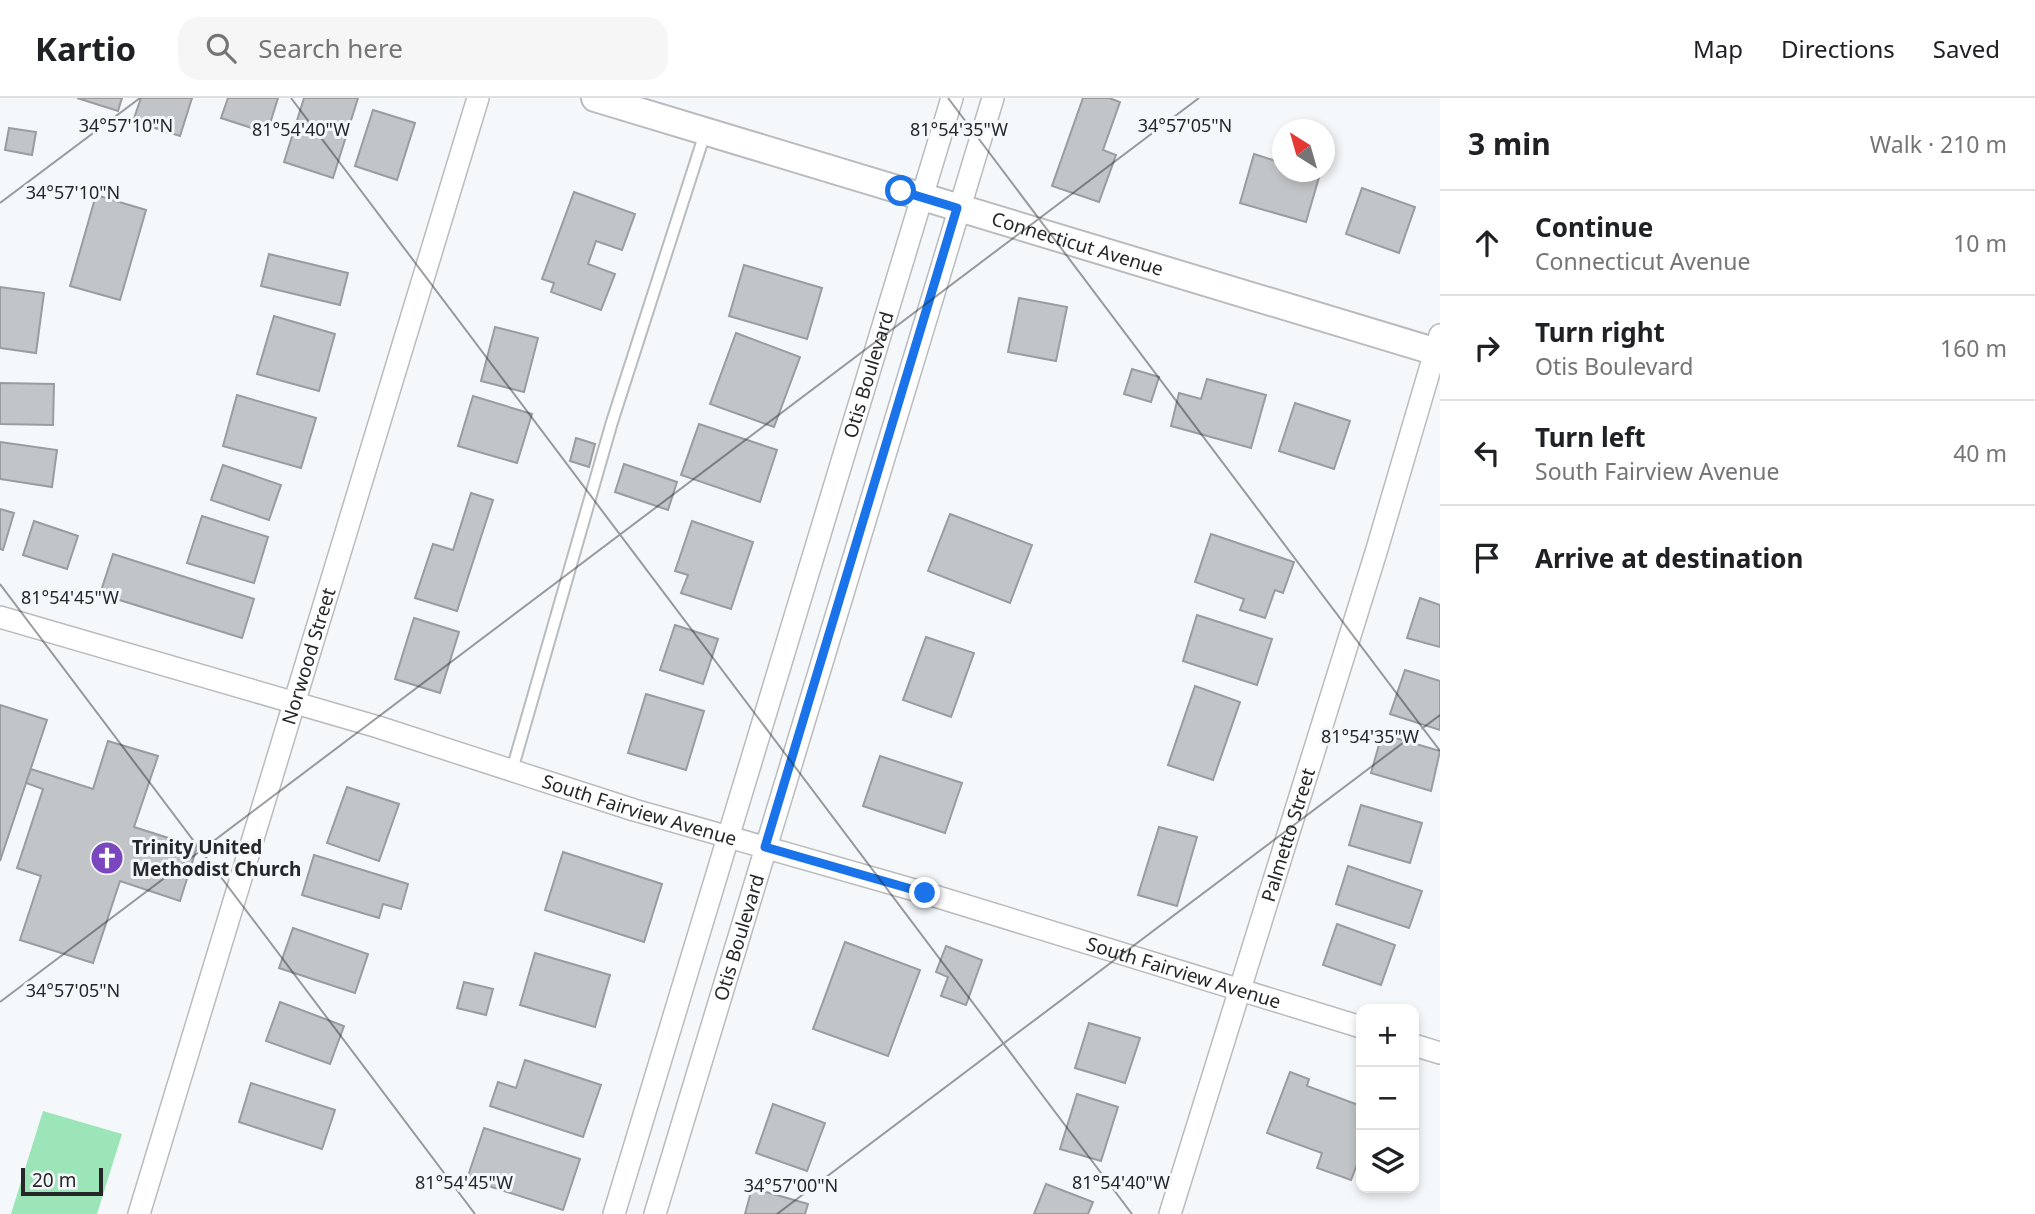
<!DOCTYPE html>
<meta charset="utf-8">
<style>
:root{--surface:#fff;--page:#f6f6f6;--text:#202124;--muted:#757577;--line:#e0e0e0}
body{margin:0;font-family:"Noto Sans",sans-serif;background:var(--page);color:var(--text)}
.controls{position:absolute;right:21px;bottom:21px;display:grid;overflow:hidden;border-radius:14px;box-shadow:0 4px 10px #0003}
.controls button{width:63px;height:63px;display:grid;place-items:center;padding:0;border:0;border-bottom:2px solid var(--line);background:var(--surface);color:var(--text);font:35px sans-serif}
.compass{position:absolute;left:1272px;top:21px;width:63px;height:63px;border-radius:50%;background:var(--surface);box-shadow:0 4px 10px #0003;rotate:323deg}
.scale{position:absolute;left:21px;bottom:18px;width:82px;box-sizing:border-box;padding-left:7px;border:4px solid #262728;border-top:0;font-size:19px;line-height:24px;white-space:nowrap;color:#262728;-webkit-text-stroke:5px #f5f8fb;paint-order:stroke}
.stop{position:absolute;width:21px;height:21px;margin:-16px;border:5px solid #1a73e8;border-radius:50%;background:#fff}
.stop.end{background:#1a73e8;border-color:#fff;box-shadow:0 2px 7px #0008}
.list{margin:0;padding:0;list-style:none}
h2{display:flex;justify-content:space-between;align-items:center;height:91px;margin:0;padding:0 28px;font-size:30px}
h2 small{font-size:23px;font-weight:400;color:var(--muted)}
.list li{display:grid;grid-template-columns:46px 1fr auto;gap:21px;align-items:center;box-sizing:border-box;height:105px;padding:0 28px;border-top:2px solid var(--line)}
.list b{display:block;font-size:26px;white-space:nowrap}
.list p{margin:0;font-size:23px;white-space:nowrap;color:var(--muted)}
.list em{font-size:23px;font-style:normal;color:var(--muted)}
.icon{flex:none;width:38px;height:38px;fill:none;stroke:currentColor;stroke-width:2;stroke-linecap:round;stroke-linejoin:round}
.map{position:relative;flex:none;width:1440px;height:1116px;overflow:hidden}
header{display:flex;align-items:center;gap:42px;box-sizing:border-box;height:98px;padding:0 35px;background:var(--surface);border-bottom:2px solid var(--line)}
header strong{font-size:33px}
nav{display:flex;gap:38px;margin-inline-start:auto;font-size:24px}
.search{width:490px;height:63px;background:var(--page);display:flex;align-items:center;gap:18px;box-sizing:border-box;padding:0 24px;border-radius:21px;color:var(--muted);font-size:26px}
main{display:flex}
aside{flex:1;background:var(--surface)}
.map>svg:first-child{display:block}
</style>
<header>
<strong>Kartio</strong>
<div class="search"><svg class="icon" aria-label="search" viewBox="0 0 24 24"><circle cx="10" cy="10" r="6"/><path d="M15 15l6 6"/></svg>Search here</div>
<nav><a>Map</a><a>Directions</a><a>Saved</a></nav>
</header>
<main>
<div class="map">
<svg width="1440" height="1116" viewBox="0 0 1440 1116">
<rect width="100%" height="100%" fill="#f5f8fb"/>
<polygon fill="#9ce5b9" points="43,1013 122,1036 97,1116 11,1116"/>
<g fill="#c2c5c7" stroke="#9a9c9f" stroke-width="2">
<polygon points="77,0 122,0 118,13"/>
<polygon points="141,0 192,0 180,38 133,23"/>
<polygon points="228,0 278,0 267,35 221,20"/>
<polygon points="304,0 358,0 333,80 284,64"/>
<polygon points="1083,0 1109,0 1120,4 1103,52 1116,57 1099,104 1052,88"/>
<polygon points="373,12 415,25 397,82 355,68"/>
<polygon points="9,30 36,34 32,57 5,52"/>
<polygon points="1254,56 1282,65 1282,74 1320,76 1306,124 1240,105"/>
<polygon points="1362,90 1415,109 1399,155 1346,136"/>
<polygon points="574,94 635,116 622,152 596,143 588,166 615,176 601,212 551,194 554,185 542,181"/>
<polygon points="96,97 146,112 120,202 70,188"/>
<polygon points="269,156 348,175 340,207 261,188"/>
<polygon points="744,167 822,190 807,241 729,218"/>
<polygon points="0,189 44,195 36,255 0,250"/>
<polygon points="1019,200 1067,209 1056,263 1008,254"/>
<polygon points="274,218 335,236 319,293 257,276"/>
<polygon points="495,229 538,240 524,294 481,283"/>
<polygon points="736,235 800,259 774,329 710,306"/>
<polygon points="1132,271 1159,279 1151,304 1124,296"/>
<polygon points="1207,281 1266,297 1251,350 1171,328 1179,295 1201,301"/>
<polygon points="0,285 54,286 53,327 0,326"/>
<polygon points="237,297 316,320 301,370 223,348"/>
<polygon points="473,298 532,316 517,365 458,348"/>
<polygon points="1295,305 1350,323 1334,371 1279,353"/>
<polygon points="699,326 777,352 760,404 681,377"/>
<polygon points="576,340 595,346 589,369 570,363"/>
<polygon points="0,344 57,352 52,389 0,381"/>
<polygon points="624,366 677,384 668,412 615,394"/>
<polygon points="223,367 281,387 269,422 211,402"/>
<polygon points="471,395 493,402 457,513 415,500 433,446 453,452"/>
<polygon points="0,411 14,415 3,452 0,451"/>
<polygon points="950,416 1032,447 1010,505 928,473"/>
<polygon points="202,418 268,439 254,485 187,465"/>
<polygon points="34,423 78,438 67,471 23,457"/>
<polygon points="692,423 753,444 731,511 681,495 688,477 675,473"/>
<polygon points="1211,436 1294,464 1283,495 1275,492 1265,520 1240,512 1244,501 1195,484"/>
<polygon points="113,456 254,501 242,540 100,496"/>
<polygon points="1420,500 1440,507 1440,549 1407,540"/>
<polygon points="1197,517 1272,541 1257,587 1183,563"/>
<polygon points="414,520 459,534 440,595 395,581"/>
<polygon points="675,527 718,541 703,586 660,572"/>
<polygon points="926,539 974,555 951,619 903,602"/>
<polygon points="1405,572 1440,583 1440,632 1390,616"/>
<polygon points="1195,588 1240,604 1213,682 1168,667"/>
<polygon points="646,596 704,613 686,672 628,655"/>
<polygon points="0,607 47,622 0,763"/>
<polygon points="1382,636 1440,653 1431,693 1371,675"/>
<polygon points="108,643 158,658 134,729 197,749 180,803 120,783 93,865 20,842 41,778 17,770 43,691 26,685 31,671 93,691"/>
<polygon points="880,658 962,685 945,735 863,708"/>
<polygon points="347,689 399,706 379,763 327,745"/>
<polygon points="1361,707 1422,725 1410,765 1349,747"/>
<polygon points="1159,729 1197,739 1177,808 1138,797"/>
<polygon points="563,754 662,786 644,844 545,812"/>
<polygon points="314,757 408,786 401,811 383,806 379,820 302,797"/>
<polygon points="1348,768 1422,793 1409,830 1336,806"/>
<polygon points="1337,826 1395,847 1381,887 1323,867"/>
<polygon points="293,830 368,856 355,895 279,870"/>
<polygon points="845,844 920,872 888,958 813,931"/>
<polygon points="946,848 982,862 966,907 941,898 948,879 936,874"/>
<polygon points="535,855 610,877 595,929 520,907"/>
<polygon points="464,884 493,891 486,917 457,910"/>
<polygon points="280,904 344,928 330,966 266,943"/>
<polygon points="1089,925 1140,940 1125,985 1075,970"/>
<polygon points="525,962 601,987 583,1039 490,1008 498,984 516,990"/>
<polygon points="1290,974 1309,981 1307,988 1361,1008 1361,1056 1351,1082 1317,1070 1322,1055 1267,1035"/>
<polygon points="251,985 335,1012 322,1051 239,1024"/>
<polygon points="1077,996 1118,1009 1101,1063 1060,1051"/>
<polygon points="773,1006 825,1025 807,1073 756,1055"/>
<polygon points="484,1030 580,1061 563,1112 467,1081"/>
<polygon points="1046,1086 1093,1104 1088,1116 1034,1116"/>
<polygon points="752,1090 808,1106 805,1116 745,1116"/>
</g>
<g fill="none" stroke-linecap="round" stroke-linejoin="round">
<defs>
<polyline id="service" points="512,672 612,324 705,35"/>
<g id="minor">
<path id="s1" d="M 0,519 L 378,629 L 634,712 L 925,795 L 1361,929"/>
<polyline points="1414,947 1440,955"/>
<path id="s2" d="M 139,1116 L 478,0"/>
<path id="s3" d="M 614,1116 L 952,0"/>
<path id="s4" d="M 655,1116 L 993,0"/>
<path id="s5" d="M 1170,1116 L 1377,451 L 1440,237"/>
</g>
<g id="tertiary">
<path id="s6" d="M 595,0 L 1440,255"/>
</g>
</defs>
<use href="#service" stroke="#b9bbbe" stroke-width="14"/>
<use href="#minor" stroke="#b9bbbe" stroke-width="24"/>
<use href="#tertiary" stroke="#b9bbbe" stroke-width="30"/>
<use href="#service" stroke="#fff" stroke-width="10"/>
<use href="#minor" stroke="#fff" stroke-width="21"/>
<use href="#tertiary" stroke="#fff" stroke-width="26"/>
</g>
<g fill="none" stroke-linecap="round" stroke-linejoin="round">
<polyline stroke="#1a73e8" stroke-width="9" points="901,93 957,110 765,749 925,795"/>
</g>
<path fill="none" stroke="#262728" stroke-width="2" stroke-opacity="0.45" d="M 291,0 L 1132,1116M 948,0 L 1440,653M 0,105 L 140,0M 0,486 L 475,1116M 0,904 L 1199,0M 777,1116 L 1440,617"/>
<defs>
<symbol id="church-disc" viewBox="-11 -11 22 22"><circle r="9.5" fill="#7a47bf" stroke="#f5f8fb"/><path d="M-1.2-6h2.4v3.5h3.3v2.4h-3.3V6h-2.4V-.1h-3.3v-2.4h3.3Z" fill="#fff"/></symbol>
</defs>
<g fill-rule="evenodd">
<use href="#church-disc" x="88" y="741" width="38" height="38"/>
</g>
<g text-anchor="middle" stroke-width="6" stroke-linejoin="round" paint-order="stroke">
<g font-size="19" fill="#262728" stroke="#f5f8fb">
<text dy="7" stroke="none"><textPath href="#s6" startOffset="504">Connecticut Avenue</textPath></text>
<text dy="7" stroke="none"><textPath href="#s3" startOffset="877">Otis Boulevard</textPath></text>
<text dy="7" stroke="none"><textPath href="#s2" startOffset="583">Norwood Street</textPath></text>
<text dy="7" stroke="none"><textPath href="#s1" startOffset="668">South Fairview Avenue</textPath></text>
<text dy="7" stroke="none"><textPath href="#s5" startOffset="397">Palmetto Street</textPath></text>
<text dy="7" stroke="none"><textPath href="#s4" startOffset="289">Otis Boulevard</textPath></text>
<text dy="7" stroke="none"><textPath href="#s1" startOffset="1236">South Fairview Avenue</textPath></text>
</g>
<g font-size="19" font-weight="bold" fill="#262728" stroke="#f5f8fb" text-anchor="start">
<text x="132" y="756">Trinity United<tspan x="132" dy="22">Methodist Church</tspan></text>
</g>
</g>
<g font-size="18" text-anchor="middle" fill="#262728" stroke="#f5f8fb" stroke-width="6" stroke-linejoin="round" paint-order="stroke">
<text x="126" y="34">34°57'10"N</text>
<text x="1185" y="34">34°57'05"N</text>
<text x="301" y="38">81°54'40"W</text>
<text x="959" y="38">81°54'35"W</text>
<text x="73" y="101">34°57'10"N</text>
<text x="70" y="506">81°54'45"W</text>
<text x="1370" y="645">81°54'35"W</text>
<text x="73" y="899">34°57'05"N</text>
<text x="464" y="1091">81°54'45"W</text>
<text x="1121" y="1091">81°54'40"W</text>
<text x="791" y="1094">34°57'00"N</text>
</g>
</svg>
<div class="controls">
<button>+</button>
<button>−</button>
<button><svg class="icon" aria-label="layers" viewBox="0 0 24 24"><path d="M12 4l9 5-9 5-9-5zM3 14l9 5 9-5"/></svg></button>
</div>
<svg class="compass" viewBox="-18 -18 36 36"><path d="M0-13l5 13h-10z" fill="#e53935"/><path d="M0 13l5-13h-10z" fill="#757577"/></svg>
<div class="scale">20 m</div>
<div class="stop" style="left:901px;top:93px"></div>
<div class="stop end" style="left:925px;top:795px"></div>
</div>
<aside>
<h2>3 min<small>Walk · 210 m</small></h2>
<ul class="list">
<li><svg class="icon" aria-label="ahead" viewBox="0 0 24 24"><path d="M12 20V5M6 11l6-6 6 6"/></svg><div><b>Continue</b><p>Connecticut Avenue</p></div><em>10 m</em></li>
<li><svg class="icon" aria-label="right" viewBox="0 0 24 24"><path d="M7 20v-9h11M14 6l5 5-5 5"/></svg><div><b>Turn right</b><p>Otis Boulevard</p></div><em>160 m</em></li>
<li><svg class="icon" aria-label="left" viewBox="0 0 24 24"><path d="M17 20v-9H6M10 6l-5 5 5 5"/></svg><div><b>Turn left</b><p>South Fairview Avenue</p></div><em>40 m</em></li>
<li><svg class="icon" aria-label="arrive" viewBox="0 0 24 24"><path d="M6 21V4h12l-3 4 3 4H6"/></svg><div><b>Arrive at destination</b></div></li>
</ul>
</aside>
</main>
